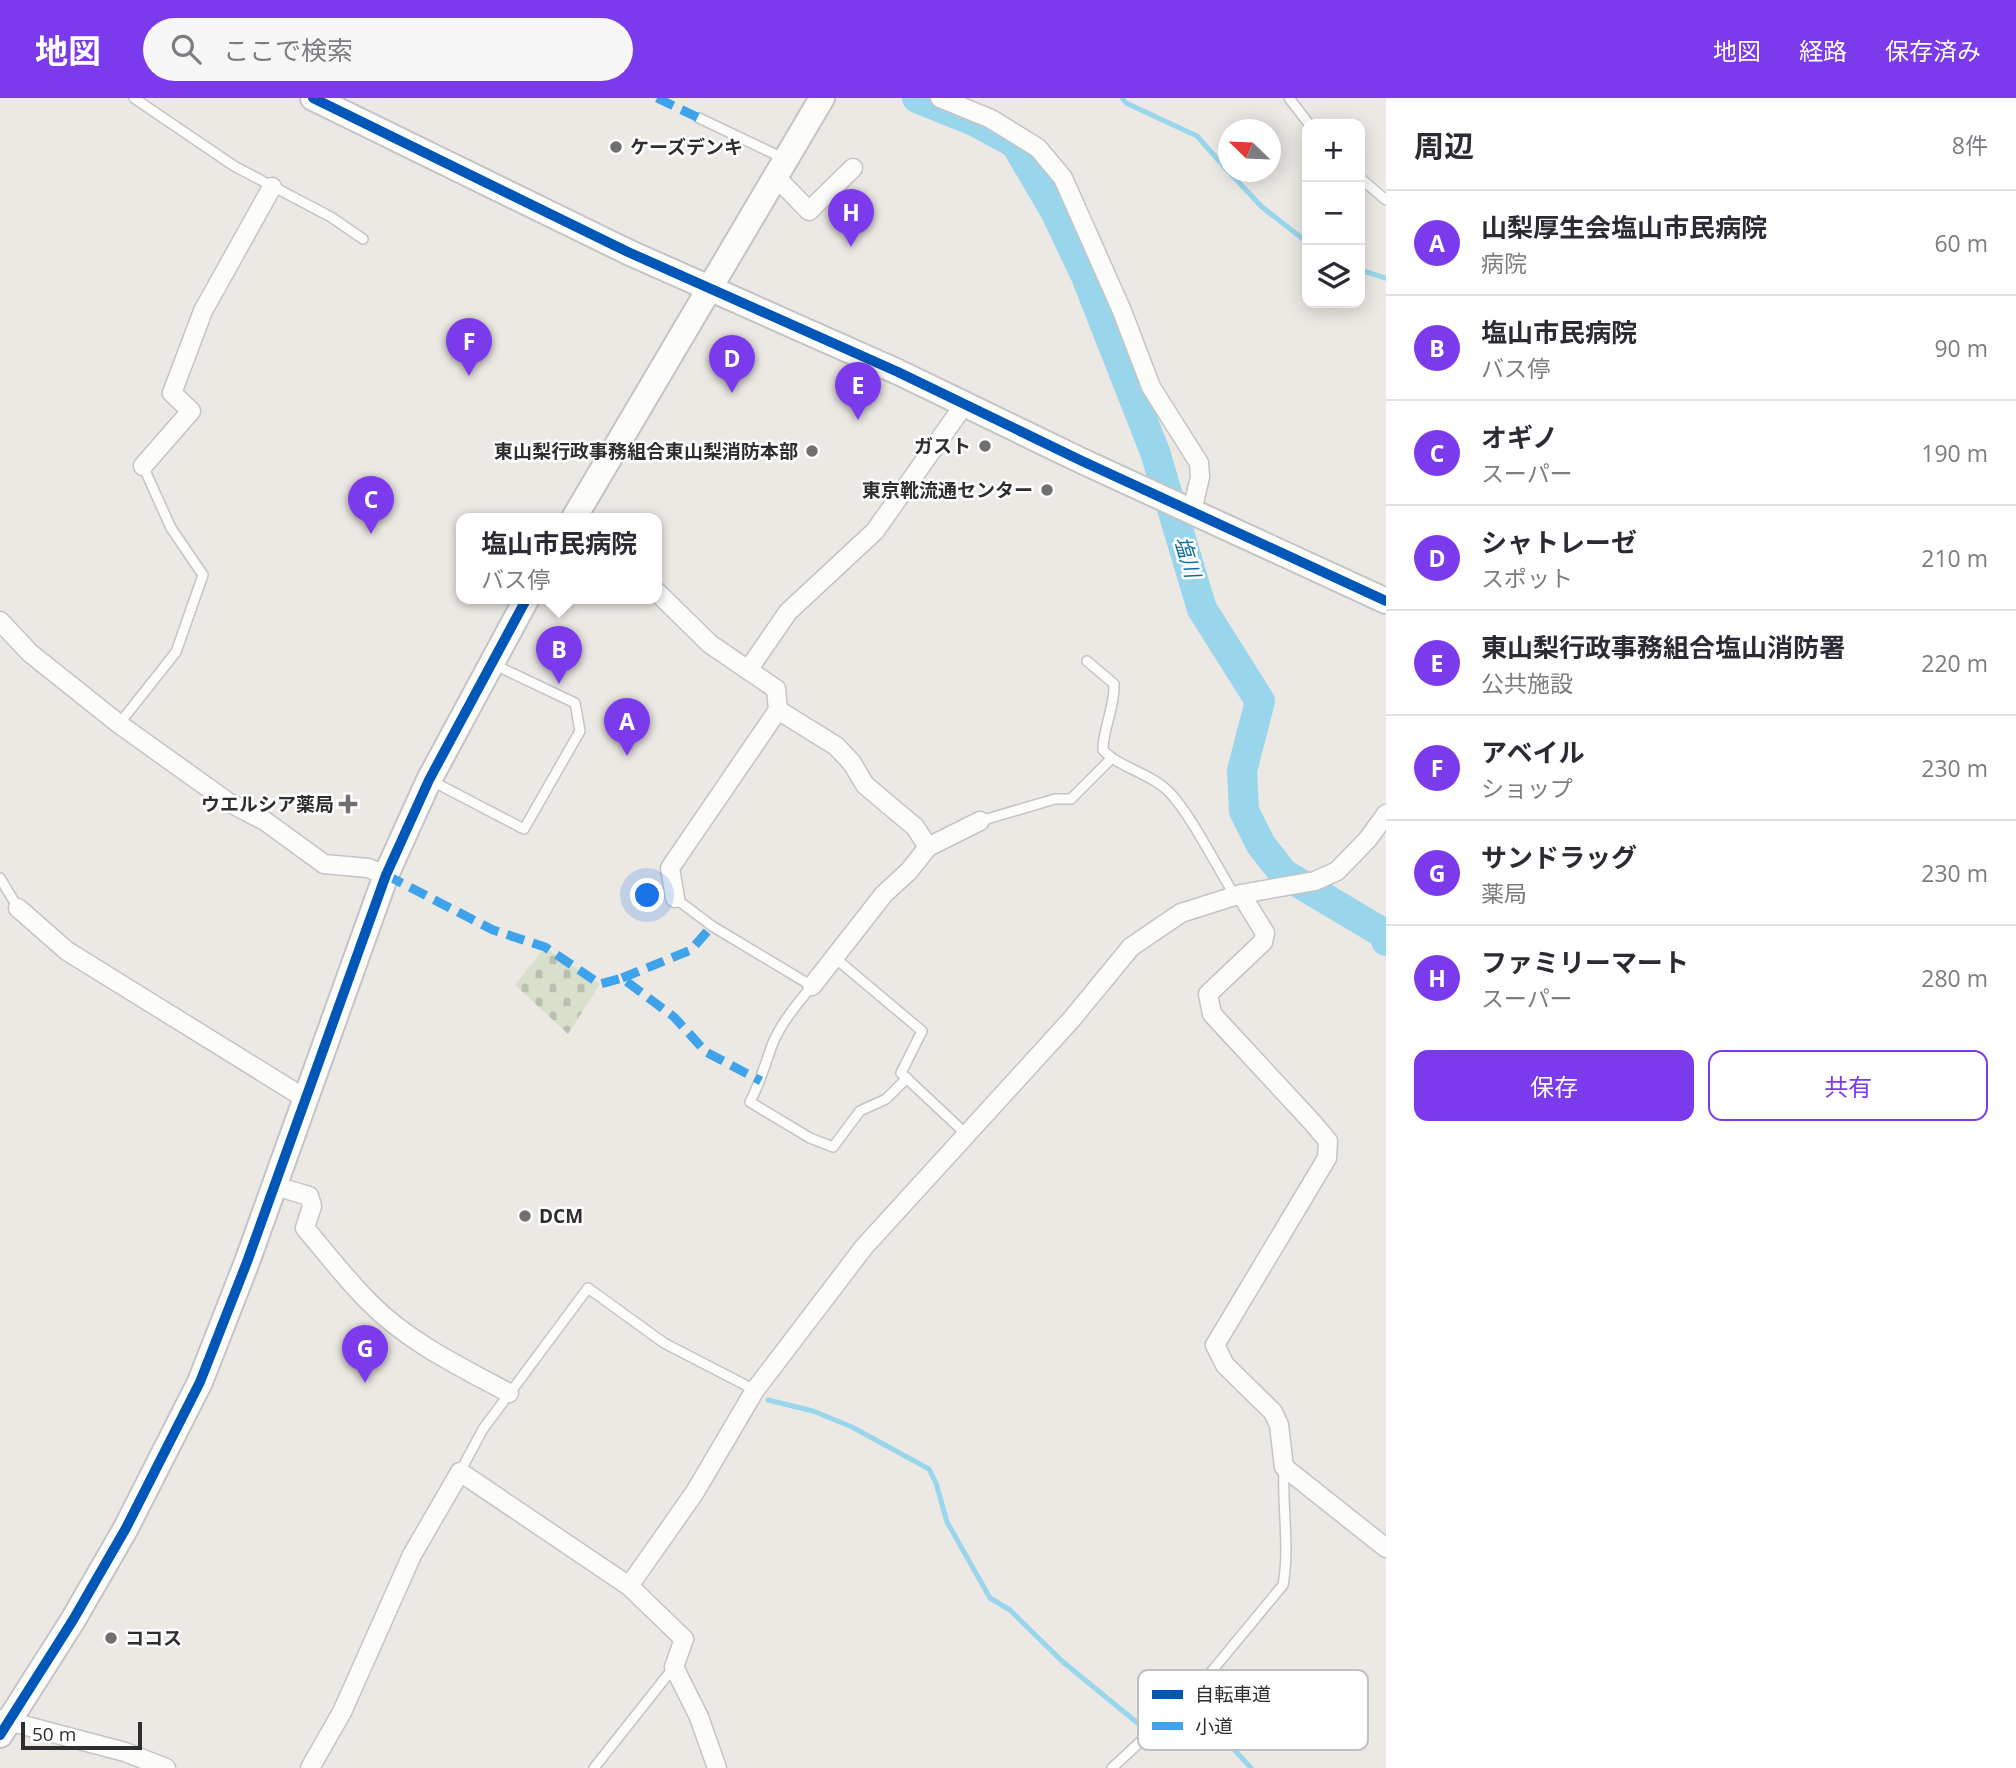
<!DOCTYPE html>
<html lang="ja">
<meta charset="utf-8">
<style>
:root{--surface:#fff;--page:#f7f7f7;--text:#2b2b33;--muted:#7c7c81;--line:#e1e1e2;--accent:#7c3aed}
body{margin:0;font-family:"Open Sans","Noto Sans JP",sans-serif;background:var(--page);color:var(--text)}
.controls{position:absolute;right:21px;top:21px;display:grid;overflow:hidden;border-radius:14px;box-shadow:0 4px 18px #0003}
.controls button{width:63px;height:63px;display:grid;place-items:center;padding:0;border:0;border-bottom:2px solid var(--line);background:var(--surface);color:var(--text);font:35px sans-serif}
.compass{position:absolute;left:1218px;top:21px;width:63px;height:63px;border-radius:50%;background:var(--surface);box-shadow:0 4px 18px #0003;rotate:293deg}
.scale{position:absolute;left:21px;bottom:18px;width:121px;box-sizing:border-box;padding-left:7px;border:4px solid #2e2e2e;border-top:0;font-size:19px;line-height:24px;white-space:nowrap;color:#2e2e2e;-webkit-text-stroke:5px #fff;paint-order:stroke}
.you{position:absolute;left:648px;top:798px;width:24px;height:24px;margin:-18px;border:5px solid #fff;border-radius:50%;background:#1a73e8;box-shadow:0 0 0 10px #1a73e833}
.badge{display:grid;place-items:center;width:46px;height:46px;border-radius:50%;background:var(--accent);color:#fff;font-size:23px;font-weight:700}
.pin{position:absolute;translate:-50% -58px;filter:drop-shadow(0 2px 4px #0008)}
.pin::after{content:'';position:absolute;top:37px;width:24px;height:21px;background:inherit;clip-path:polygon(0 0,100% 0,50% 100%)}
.popup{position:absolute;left:456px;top:415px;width:206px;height:91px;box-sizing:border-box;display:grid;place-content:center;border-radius:14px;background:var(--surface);filter:drop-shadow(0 2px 5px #0005);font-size:23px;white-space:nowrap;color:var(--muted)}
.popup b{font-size:26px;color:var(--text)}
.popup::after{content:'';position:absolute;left:50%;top:100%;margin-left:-14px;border:14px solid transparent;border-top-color:var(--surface)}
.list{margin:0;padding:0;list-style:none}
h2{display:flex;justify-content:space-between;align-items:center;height:91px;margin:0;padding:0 28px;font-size:30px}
h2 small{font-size:23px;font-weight:400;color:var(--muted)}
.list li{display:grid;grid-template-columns:46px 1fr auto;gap:21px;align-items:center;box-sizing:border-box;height:105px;padding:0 28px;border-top:2px solid var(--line)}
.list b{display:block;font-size:26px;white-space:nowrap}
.list p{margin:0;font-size:23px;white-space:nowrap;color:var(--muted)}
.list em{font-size:23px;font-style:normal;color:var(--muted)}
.actions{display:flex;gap:14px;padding:21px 28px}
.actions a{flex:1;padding:16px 0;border:2px solid var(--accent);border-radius:14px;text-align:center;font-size:24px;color:var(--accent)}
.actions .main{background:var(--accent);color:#fff}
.icon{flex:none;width:38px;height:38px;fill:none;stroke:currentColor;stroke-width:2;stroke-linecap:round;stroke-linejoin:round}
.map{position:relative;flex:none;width:1386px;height:1670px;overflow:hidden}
header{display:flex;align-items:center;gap:42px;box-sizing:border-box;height:98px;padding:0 35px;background:var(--accent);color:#fff}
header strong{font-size:33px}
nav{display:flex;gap:38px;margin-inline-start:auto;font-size:24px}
.search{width:490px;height:63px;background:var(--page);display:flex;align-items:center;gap:18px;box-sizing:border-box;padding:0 24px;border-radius:38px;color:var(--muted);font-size:26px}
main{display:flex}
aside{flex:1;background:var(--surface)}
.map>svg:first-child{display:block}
</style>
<header>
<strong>地図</strong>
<div class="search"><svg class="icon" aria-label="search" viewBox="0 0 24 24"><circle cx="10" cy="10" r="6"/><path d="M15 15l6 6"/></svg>ここで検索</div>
<nav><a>地図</a><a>経路</a><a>保存済み</a></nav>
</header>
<main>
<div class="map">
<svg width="1386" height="1670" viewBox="0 0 1386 1670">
<defs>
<pattern id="cemetery-stones" width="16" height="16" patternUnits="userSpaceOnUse" patternTransform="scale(1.75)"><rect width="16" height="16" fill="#d8e0cc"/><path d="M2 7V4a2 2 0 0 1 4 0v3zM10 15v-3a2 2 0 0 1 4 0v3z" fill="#bac0b0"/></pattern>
</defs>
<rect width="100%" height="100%" fill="#ece8e4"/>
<polygon fill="url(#cemetery-stones)" points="545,849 600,886 568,936 515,887"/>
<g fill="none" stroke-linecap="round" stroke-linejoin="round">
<g stroke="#99d6ec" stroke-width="5">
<polyline points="1122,0 1126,5 1197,38 1228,73"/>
<polyline points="1229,74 1262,109 1307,144"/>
<polyline points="1360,172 1386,180"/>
<polyline points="768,1302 813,1313 852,1329 929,1371 936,1385 947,1424 990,1500 1010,1512 1063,1564 1140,1627 1146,1629 1158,1624"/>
<polyline points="1167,1621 1178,1617 1200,1598 1220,1636 1251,1670"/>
</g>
<polyline stroke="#99d6ec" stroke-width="30" points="917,0 974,23 1015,45 1055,113 1085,176 1155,354 1202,511 1260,603 1242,673 1244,713 1261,747 1284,776 1383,835 1386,843"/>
<defs>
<g id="lane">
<polyline points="134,0 234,68 331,119 363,141"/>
<polyline points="1289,0 1309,26"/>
<polyline points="699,20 783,60"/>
<polyline points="1360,80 1386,102"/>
<path d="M 1087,563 L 1114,586 C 1115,610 1103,629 1103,652 C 1119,670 1152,675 1171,696 C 1192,719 1217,769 1235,798"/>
<polyline points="119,626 176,554 203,477 171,430 143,368"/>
<polyline points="430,682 524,731 580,633 575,605 495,567"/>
<polyline points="980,723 1055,701 1071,701 1111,661"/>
<polyline points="0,780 18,810"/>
<path d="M 675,800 L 712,828 L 812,888 C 797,906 781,925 772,947 C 765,967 760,985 750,1004 L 810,1040 L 833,1049 L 860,1013 L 886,1001 L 907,980"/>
<polyline points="835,860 922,933 901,975 965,1035"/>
<polyline points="460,1374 483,1331 588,1190 664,1245 755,1292"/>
<polyline points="594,1670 674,1569"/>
<path d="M 1112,1670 L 1197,1591 L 1283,1487 C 1290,1450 1282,1409 1284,1371"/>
</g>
<g id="street">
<polyline points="940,0 991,21 1038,50 1063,80 1122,213 1151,289 1199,365 1200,379 1192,413"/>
<polyline points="775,78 809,113 853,70"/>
<polyline points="143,368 191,313 172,295 203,213 272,89"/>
<polyline points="657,494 710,546 776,591 778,612 670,770 675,800"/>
<polyline points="0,523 30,555 119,626 228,704 265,723 324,766 368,770 386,777"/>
<polyline points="748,572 788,514 875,433 964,307"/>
<polyline points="778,612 836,648 852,665 865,687 915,729 928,749"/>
<polyline points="1241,796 1265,835 1263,844 1208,896 1212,916 1312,1024 1328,1043 1327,1060 1215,1247 1225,1267 1273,1314 1279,1327 1284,1369 1386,1450"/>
<polyline points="18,810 67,853 306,1001"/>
<polyline points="812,888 884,796 909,773 928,749 980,723"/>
<path d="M 275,1088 L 309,1098 L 312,1108 L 305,1130 C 326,1155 346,1181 369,1204 C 408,1244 461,1269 509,1295"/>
<polyline points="629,1488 695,1394 755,1292 864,1149 1071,922 1131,849 1181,815 1241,796 1315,783 1337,773 1368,741 1386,716"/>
<polyline points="0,1621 125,1654 166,1670"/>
<polyline points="310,1670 342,1614 412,1457 460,1374 629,1488 684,1541 674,1569 699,1619 717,1670"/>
</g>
<g id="secondary">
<polyline points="313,0 628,154 898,274 1082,363 1386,503"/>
<polyline points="574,420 822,0"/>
<polyline points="0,1637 73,1522 126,1430 200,1284 247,1164 386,777 429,682 527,500"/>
</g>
</defs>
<use href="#lane" stroke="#c5c4c5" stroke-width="12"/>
<use href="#street" stroke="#c5c4c5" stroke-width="21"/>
<use href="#secondary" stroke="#c5c4c5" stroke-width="28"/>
<use href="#lane" stroke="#fcfcfb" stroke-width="9"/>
<use href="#street" stroke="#fcfcfb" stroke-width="18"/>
<use href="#secondary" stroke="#fcfcfb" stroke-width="24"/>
<g stroke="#3ea3eb" stroke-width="9" stroke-dasharray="18 9" stroke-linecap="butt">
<polyline points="657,0 699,20"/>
<polyline points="386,777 493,832 545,849 600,886 622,880 674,919 706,954 761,983"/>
<polyline points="622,880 691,852 712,828"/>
</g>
<defs>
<g id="cycleway">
<polyline points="313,0 628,154 898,274 1082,363 1386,503"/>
<polyline points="0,1637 73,1522 126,1430 200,1284 247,1164 386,777 429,682 527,500"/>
</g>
</defs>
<use href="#cycleway" stroke="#fff" stroke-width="15"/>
<use href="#cycleway" stroke="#0057b8" stroke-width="10"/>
</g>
<g fill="#706f6e" stroke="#fff" stroke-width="2.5">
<circle cx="616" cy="49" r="7"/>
<circle cx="985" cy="348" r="7"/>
<circle cx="812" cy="353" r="7"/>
<circle cx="1047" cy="392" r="7"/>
<path d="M344.5 695.5h7v7h7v7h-7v7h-7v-7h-7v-7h7z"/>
<circle cx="525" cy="1118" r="7"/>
<circle cx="111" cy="1540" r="7"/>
</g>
<g text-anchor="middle" stroke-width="5" stroke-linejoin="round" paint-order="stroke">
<g font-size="19" font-weight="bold" fill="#2e2e2e" stroke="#fff" text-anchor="end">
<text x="630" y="56" text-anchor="start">ケーズデンキ</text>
<text x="971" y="355">ガスト</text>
<text x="798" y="360">東山梨行政事務組合東山梨消防本部</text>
<text x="1033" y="399">東京靴流通センター</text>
<text x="334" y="713">ウエルシア薬局</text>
<text x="539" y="1125" text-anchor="start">DCM</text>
<text x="125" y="1547" text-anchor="start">ココス</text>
</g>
<g font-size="21" font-style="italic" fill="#0d6fa3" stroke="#fff">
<text transform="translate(1187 459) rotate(73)" y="7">塩川</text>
</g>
</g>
<rect x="1138" y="1572" width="230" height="80" rx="10" fill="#fff" stroke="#c0c0c0" stroke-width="2"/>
<rect x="1152" y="1592" width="31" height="9" fill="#0057b8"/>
<rect x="1152" y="1624" width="31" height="8" fill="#3ea3eb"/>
<g font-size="19" fill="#2e2e2e">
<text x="1195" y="1603">自転車道</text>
<text x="1195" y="1635">小道</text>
</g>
</svg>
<div class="controls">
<button>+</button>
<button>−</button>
<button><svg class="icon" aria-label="layers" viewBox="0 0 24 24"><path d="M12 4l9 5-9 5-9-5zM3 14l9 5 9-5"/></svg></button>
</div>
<svg class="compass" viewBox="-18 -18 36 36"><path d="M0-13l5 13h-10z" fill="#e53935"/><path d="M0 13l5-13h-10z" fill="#7c7c81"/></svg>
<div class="scale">50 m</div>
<div class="you"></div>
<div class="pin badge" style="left:627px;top:658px">A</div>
<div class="pin badge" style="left:559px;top:586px">B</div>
<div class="popup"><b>塩山市民病院</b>バス停</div>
<div class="pin badge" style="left:371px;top:436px">C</div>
<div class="pin badge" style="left:732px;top:295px">D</div>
<div class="pin badge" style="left:858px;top:322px">E</div>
<div class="pin badge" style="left:469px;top:278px">F</div>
<div class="pin badge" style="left:365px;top:1285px">G</div>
<div class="pin badge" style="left:851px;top:149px">H</div>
</div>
<aside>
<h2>周辺<small>8件</small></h2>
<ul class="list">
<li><span class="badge">A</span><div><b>山梨厚生会塩山市民病院</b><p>病院</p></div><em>60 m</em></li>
<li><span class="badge">B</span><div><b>塩山市民病院</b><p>バス停</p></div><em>90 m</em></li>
<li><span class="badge">C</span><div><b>オギノ</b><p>スーパー</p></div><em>190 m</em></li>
<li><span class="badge">D</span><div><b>シャトレーゼ</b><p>スポット</p></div><em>210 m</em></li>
<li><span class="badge">E</span><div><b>東山梨行政事務組合塩山消防署</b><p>公共施設</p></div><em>220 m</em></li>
<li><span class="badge">F</span><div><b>アベイル</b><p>ショップ</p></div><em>230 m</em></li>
<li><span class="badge">G</span><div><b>サンドラッグ</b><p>薬局</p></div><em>230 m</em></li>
<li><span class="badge">H</span><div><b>ファミリーマート</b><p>スーパー</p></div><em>280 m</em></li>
</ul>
<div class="actions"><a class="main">保存</a><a>共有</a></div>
</aside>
</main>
